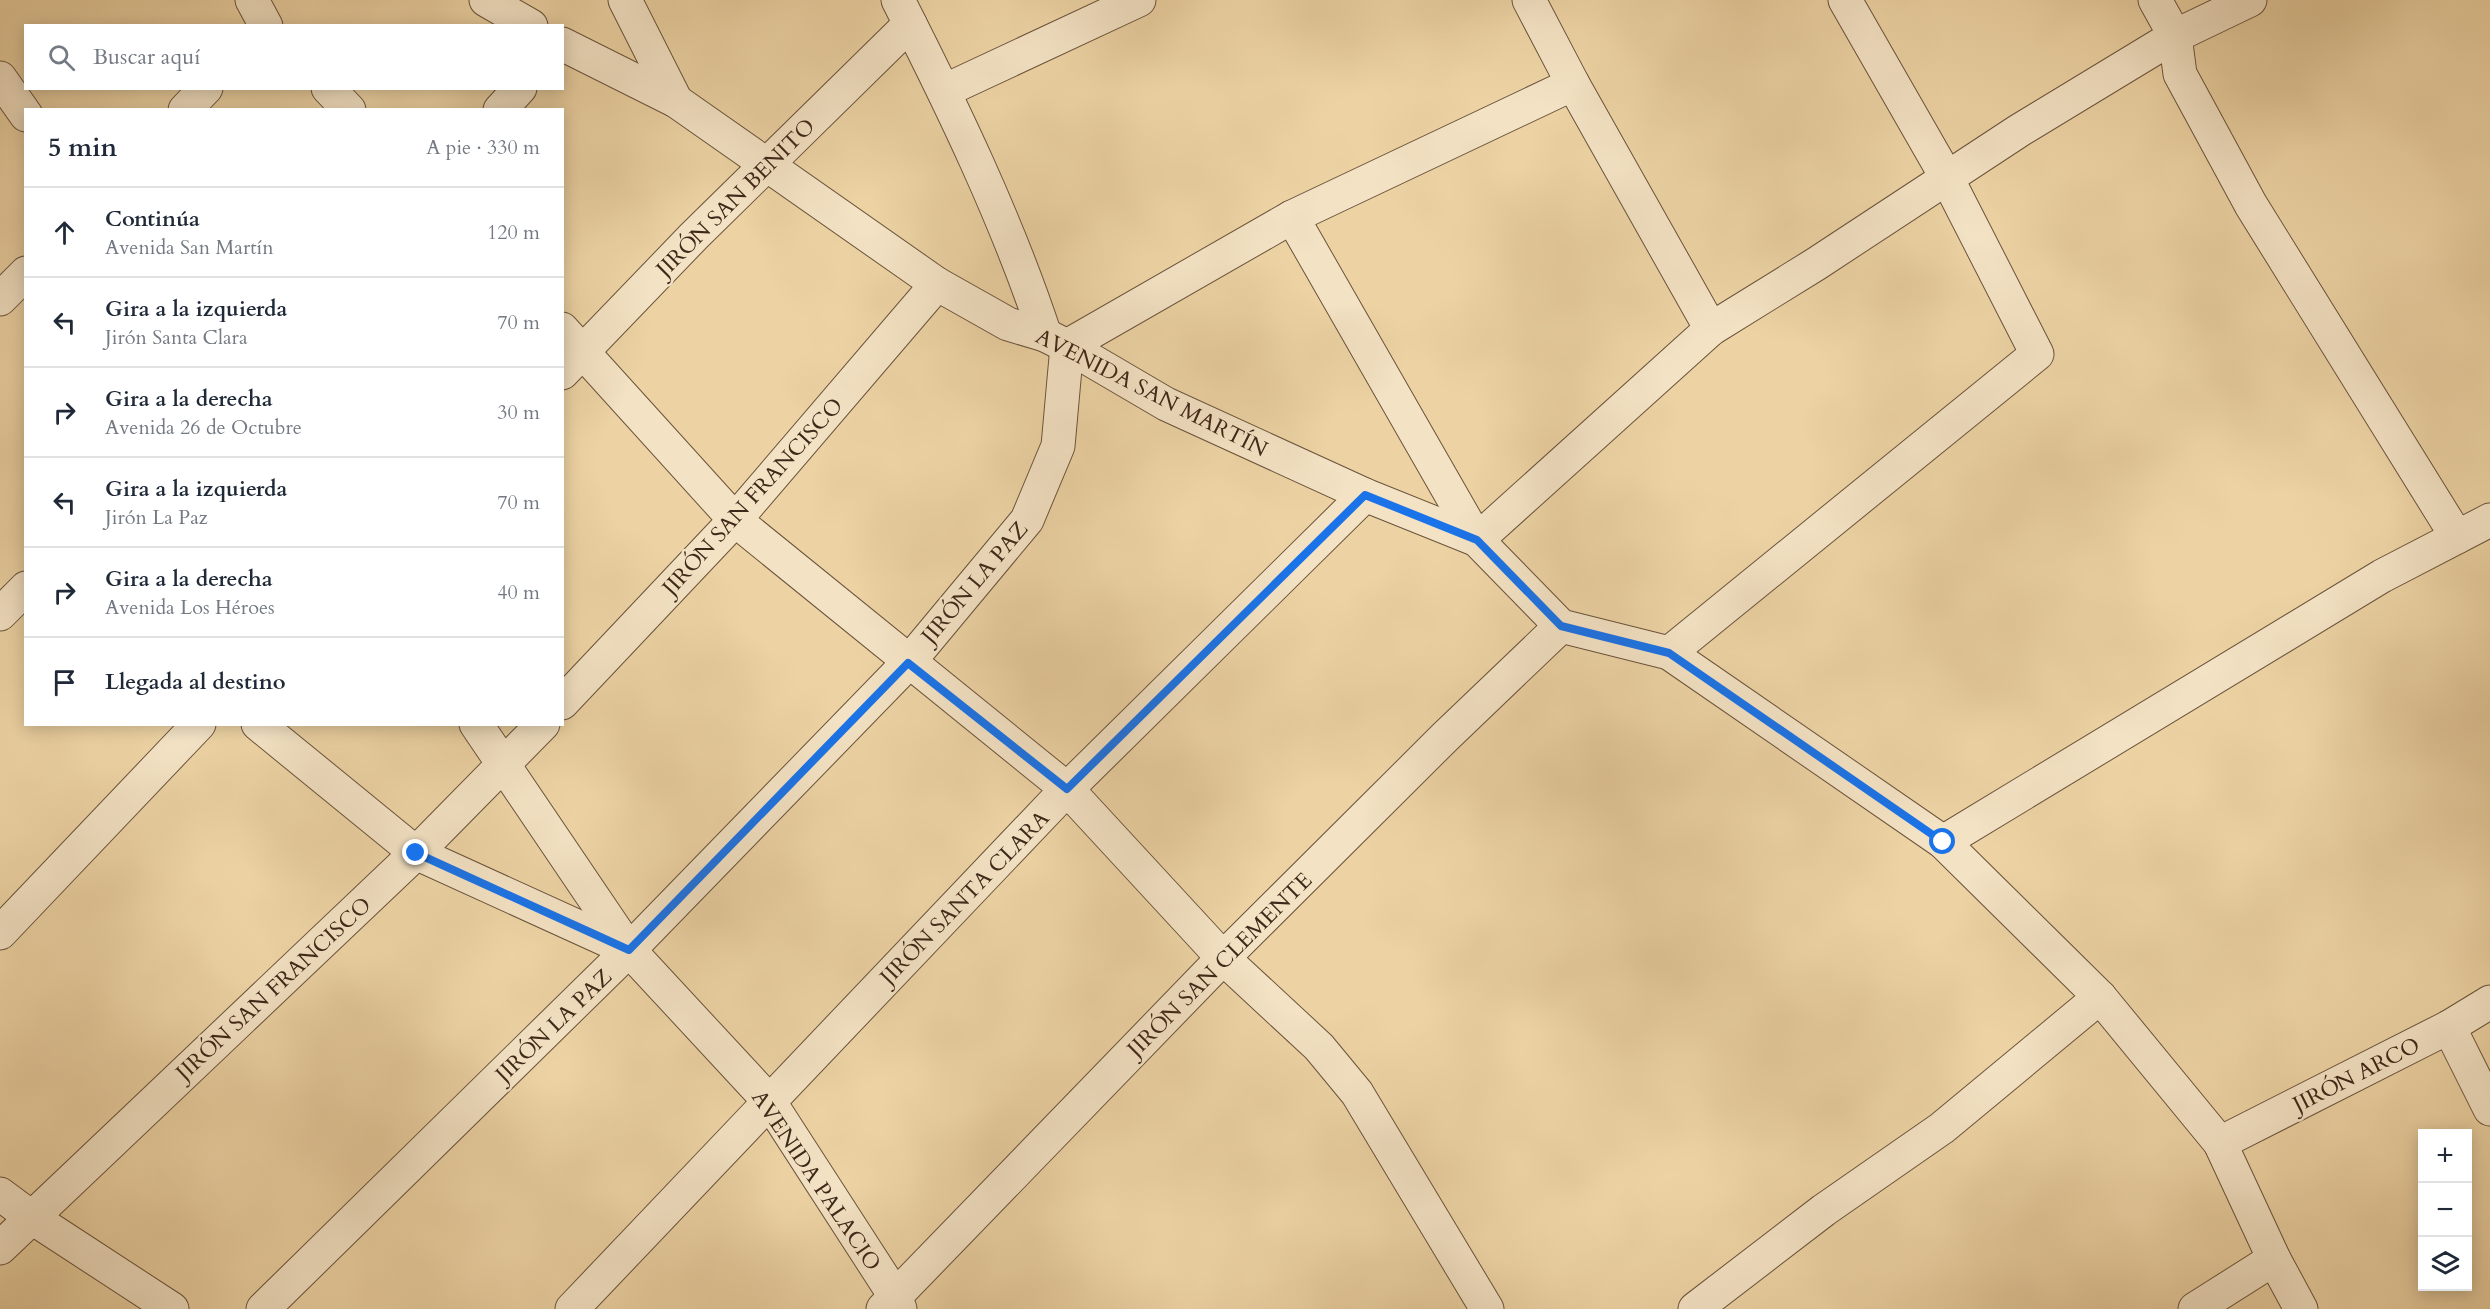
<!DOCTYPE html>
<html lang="es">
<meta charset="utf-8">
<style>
:root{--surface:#fff;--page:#f2f2f3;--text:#1f2937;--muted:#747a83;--line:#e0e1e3}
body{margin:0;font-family:Cardo,serif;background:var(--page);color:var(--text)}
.controls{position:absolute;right:18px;bottom:18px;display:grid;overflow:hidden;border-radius:0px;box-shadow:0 3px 15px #0003}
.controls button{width:54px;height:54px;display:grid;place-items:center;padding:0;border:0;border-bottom:2px solid var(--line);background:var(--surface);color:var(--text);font:30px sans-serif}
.stop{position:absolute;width:18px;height:18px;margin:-14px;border:4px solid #1a73e8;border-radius:50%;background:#fff}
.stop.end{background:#1a73e8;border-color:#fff;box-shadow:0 2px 6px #0008}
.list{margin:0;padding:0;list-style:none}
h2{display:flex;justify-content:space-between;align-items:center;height:78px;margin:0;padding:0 24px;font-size:26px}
h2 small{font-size:20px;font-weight:400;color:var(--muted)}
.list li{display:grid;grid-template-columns:39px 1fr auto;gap:18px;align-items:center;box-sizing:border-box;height:90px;padding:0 24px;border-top:2px solid var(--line)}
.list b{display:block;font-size:22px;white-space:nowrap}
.list p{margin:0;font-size:20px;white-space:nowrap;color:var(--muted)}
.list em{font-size:20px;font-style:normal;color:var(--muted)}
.icon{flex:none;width:33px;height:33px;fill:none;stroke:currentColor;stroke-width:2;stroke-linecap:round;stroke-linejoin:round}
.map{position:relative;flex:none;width:2490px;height:1309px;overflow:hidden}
.search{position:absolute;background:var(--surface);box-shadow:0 3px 15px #0003;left:24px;top:24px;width:540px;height:66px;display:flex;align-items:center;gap:15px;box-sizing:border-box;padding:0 21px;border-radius:0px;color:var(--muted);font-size:22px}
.panel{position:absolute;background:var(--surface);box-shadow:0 3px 15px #0003;left:24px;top:108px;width:540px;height:618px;border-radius:0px}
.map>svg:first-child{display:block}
</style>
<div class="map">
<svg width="2490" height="1309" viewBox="0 0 2490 1309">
<rect width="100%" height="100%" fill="#edd3a4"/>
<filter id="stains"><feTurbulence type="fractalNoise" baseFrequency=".00333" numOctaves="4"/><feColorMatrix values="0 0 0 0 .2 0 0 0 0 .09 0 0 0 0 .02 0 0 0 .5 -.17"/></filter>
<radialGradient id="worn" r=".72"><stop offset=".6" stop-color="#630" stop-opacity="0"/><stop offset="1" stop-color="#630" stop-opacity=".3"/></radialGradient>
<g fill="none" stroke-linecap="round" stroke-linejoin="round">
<defs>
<g id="street">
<polyline points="252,0 266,26"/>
<polyline points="486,0 531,26"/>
<polyline points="625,0 676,101"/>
<path d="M 898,0 C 953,108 1007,220 1045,335"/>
<polyline points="1529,0 1573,84 1711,329"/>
<polyline points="2155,0 2175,36 2180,74 2251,205 2457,537"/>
<polyline points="562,44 676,101 937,284 1008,324 1045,335 1067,346 1166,404 1365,495 1477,540 1561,626 1669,653 1943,842 2100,997 2220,1143 2274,1259 2301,1309"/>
<polyline points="0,78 26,115"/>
<polyline points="328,88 349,110"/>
<polyline points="944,91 1139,0"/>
<polyline points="185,110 206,88"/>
<polyline points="500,110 520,88"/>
<polyline points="1292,217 1477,540 1711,329 1816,264 2020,130 2175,36 2250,0"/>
<polyline points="0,299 26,273"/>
<polyline points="562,329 735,520 1067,789 1223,958 1319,1047 1357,1093 1487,1309"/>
<polyline points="562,373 694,236 910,24"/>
<polyline points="0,614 26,588"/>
<polyline points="1669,653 2037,354 1947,178 1845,0"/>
<polyline points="562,703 735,520 937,284"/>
<polyline points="258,724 416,853 629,950"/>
<polyline points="476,724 629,950 769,1101 895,1296 900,1309"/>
<polyline points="1943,842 2382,576 2490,520"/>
<polyline points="0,933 199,724"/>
<polyline points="2449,1027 2490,1109"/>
<polyline points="2220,1143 2449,1027 2490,1002"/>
<polyline points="0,1194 31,1217 172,1309"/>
<polyline points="0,1248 416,853 543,724"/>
<polyline points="263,1309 629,950 908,663 1027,520 1058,446 1067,346 1292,217 1573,84"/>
<polyline points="572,1309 1067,789 1365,495"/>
<polyline points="883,1309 1223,958 1445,737 1561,626"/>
<polyline points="1695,1309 1824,1210 1942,1128 2100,997"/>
<polyline points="2195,1309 2274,1259"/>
</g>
</defs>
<use href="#street" stroke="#6a533c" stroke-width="35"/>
<use href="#street" stroke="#f3e2c4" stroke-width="33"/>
</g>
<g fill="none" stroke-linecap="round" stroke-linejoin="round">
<polyline stroke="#1a73e8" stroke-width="8" points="416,853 629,950 908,663 1067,789 1365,495 1477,540 1561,626 1669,653 1943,842"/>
</g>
<g text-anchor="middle" stroke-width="5" stroke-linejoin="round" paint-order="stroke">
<g font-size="22" fill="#3f2819" stroke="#f3e2c4">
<text transform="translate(735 197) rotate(-45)" y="8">JIRÓN SAN BENITO</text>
<text transform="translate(1152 392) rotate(27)" y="8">AVENIDA SAN MARTÍN</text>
<text transform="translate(752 496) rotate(-48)" y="8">JIRÓN SAN FRANCISCO</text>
<text transform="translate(974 582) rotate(-50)" y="8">JIRÓN LA PAZ</text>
<text transform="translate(964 897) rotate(-46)" y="8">JIRÓN SANTA CLARA</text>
<text transform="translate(1219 964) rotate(-45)" y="8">JIRÓN SAN CLEMENTE</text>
<text transform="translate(273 988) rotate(-43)" y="8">JIRÓN SAN FRANCISCO</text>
<text transform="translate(553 1025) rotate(-44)" y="8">JIRÓN LA PAZ</text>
<text transform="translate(2356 1074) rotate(-27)" y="8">JIRÓN ARCO</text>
<text transform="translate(817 1180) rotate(56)" y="8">AVENIDA PALACIO</text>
</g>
</g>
<rect width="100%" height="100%" filter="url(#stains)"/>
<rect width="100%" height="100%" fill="url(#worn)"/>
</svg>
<div class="controls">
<button>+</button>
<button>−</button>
<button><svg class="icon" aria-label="layers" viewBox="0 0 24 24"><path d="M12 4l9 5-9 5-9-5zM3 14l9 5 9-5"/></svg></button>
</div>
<div class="stop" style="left:1943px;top:842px"></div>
<div class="stop end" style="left:416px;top:853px"></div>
<div class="search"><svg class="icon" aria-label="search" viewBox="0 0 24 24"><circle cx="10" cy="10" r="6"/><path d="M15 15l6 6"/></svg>Buscar aquí</div>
<section class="panel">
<h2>5 min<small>A pie · 330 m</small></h2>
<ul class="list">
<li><svg class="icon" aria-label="ahead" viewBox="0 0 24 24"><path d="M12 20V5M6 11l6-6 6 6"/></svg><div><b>Continúa</b><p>Avenida San Martín</p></div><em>120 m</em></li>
<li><svg class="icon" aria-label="left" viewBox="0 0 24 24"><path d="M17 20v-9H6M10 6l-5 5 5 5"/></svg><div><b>Gira a la izquierda</b><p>Jirón Santa Clara</p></div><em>70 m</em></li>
<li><svg class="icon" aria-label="right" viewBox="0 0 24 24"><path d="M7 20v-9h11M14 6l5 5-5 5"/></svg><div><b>Gira a la derecha</b><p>Avenida 26 de Octubre</p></div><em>30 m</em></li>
<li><svg class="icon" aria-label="left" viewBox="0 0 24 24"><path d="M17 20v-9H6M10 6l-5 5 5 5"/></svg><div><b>Gira a la izquierda</b><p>Jirón La Paz</p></div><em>70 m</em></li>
<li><svg class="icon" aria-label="right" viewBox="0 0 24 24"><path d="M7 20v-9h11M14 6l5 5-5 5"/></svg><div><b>Gira a la derecha</b><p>Avenida Los Héroes</p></div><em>40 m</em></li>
<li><svg class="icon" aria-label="arrive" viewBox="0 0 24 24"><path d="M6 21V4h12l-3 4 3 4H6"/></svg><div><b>Llegada al destino</b></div></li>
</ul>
</section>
</div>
